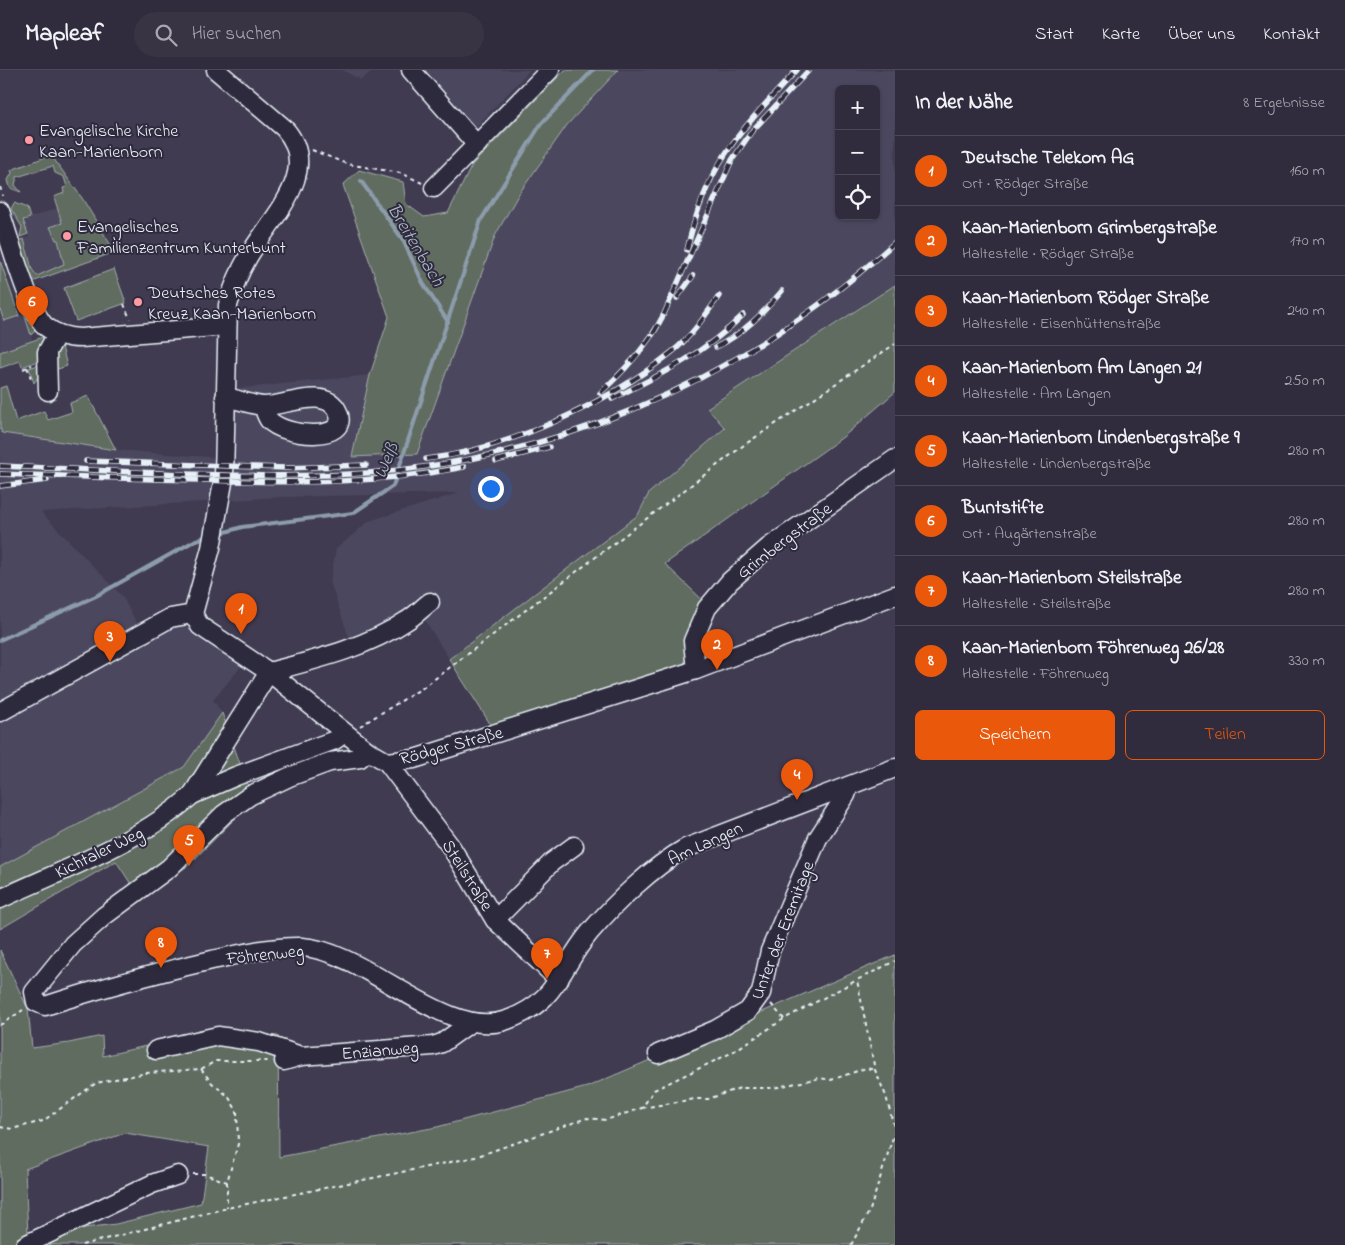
<!DOCTYPE html>
<html lang="de">
<meta charset="utf-8">
<style>
:root{--surface:#302c3d;--page:#383444;--text:#f1f3f6;--muted:#a8a7b0;--line:#4b4857;--accent:#ea580c}
body{margin:0;font-family:"Indie Flower",sans-serif;background:var(--page);color:var(--text)}
.controls{position:absolute;right:15px;top:15px;display:grid;overflow:hidden;border-radius:8px;box-shadow:0 1px 4px #0004}
.controls button{width:45px;height:45px;display:grid;place-items:center;padding:0;border:0;border-bottom:1px solid var(--line);background:var(--surface);color:var(--text);font:25px sans-serif}
.you{position:absolute;left:490px;top:418px;width:18px;height:18px;margin:-12px;border:4px solid #fff;border-radius:50%;background:#1a73e8;box-shadow:0 0 0 8px #1a73e833}
.badge{display:grid;place-items:center;width:32px;height:32px;border-radius:50%;background:var(--accent);color:#fff;font-size:16px;font-weight:700}
.pin{position:absolute;translate:-50% -41px;filter:drop-shadow(0 1px 2px #0008)}
.pin::after{content:'';position:absolute;top:26px;width:18px;height:15px;background:inherit;clip-path:polygon(0 0,100% 0,50% 100%)}
.list{margin:0;padding:0;list-style:none}
h2{display:flex;justify-content:space-between;align-items:center;height:65px;margin:0;padding:0 20px;font-size:21px}
h2 small{font-size:16px;font-weight:400;color:var(--muted)}
.list li{display:grid;grid-template-columns:32px 1fr auto;gap:15px;align-items:center;box-sizing:border-box;height:70px;padding:0 20px;border-top:1px solid var(--line)}
.list b{display:block;font-size:19px;white-space:nowrap}
.list p{margin:0;font-size:16px;white-space:nowrap;color:var(--muted)}
.list em{font-size:16px;font-style:normal;color:var(--muted)}
.actions{display:flex;gap:10px;padding:15px 20px}
.actions a{flex:1;padding:11px 0;border:1px solid var(--accent);border-radius:8px;text-align:center;font-size:18px;color:var(--accent)}
.actions .main{background:var(--accent);color:#fff}
.icon{flex:none;width:28px;height:28px;fill:none;stroke:currentColor;stroke-width:2;stroke-linecap:round;stroke-linejoin:round}
.map{position:relative;flex:none;width:895px;height:1175px;overflow:hidden}
header{display:flex;align-items:center;gap:30px;box-sizing:border-box;height:70px;padding:0 25px;background:var(--surface);border-bottom:1px solid var(--line)}
header strong{font-size:24px}
nav{display:flex;gap:28px;margin-inline-start:auto;font-size:18px}
.search{width:350px;height:45px;background:var(--page);display:flex;align-items:center;gap:12px;box-sizing:border-box;padding:0 18px;border-radius:28px;color:var(--muted);font-size:19px}
main{display:flex}
aside{flex:1;background:var(--surface)}
.map>svg:first-child{display:block}
</style>
<header>
<strong>Mapleaf</strong>
<div class="search"><svg class="icon" aria-label="search" viewBox="0 0 24 24"><circle cx="10" cy="10" r="6"/><path d="M15 15l6 6"/></svg>Hier suchen</div>
<nav><a>Start</a><a>Karte</a><a>Über uns</a><a>Kontakt</a></nav>
</header>
<main>
<div class="map">
<svg width="895" height="1175" viewBox="0 0 895 1175">
<rect width="100%" height="100%" fill="#403b51"/>
<filter id="ink" filterUnits="userSpaceOnUse"><feTurbulence type="fractalNoise" baseFrequency=".02" numOctaves="2"/><feDisplacementMap in="SourceGraphic" scale="10" xChannelSelector="R" yChannelSelector="G"/><feConvolveMatrix kernelMatrix="1 2 1 2 8 2 1 2 1" color-interpolation-filters="sRGB"/></filter>
<g filter="url(#ink)">
<g fill="#4c475f" fill-rule="evenodd">
<polygon points="342,0 373,0 361,10"/>
<polygon points="411,0 530,0 471,62"/>
<path d="M 618,0 L 895,0 L 895,215 L 707,338 L 725,358 L 649,423 L 638,445 L 449,589 L 425,550 L 354,582 L 330,512 L 336,479 L 369,451 L 459,423 L 280,427 L 41,442 L 122,526 L 142,563 L 193,544 L 248,588 L 213,630 L 222,643 L 184,697 L 0,797 L 0,357 L 2,363 L 116,380 L 234,389 L 233,319 L 370,305 L 352,387 L 417,384 L 495,166 L 518,125 L 567,55 ZM 839,19 L 876,19 L 876,146 L 839,146 Z"/>
<polygon points="58,138 115,182 51,205 49,202 37,206 26,181 28,180 24,169 29,167 23,150"/>
<polygon points="0,190 19,245 24,244 37,285 0,298"/>
</g>
<g fill="#616c61" stroke="#a4aeac" fill-rule="evenodd">
<polygon points="565,0 618,0 567,55 518,125 495,166 417,384 352,387 370,305 389,247 343,115 359,100 403,112 406,134 424,147 448,143 472,95"/>
<polygon points="51,85 82,128 115,182 32,212 19,171 24,169 32,199 37,206 64,194 58,170 56,170 50,157 62,153 54,127 64,123 63,118 67,117 64,107 55,103 53,96 17,107 15,115 21,122 10,118 8,110 12,103 11,100"/>
<polygon points="14,133 27,138 30,148 23,150 28,164 20,167 22,157 11,139"/>
<polygon points="0,190 19,246 4,251 0,239"/>
<polygon points="114,199 126,233 76,251 64,218"/>
<polygon points="895,215 895,322 843,367 665,494 714,541 704,562 719,600 501,671 449,589 638,445 649,423 725,358 707,338"/>
<polygon points="28,243 38,258 31,265 24,244"/>
<polygon points="46,266 41,290 22,297 20,291 0,298 0,282"/>
<polygon points="61,273 67,296 52,301 52,289"/>
<polygon points="41,294 39,306 34,313 29,298"/>
<polygon points="6,316 16,351 44,341 48,350 72,342 70,333 88,326 116,380 2,363 0,357 0,318"/>
<polygon points="222,643 253,730 189,795 140,828 116,791 0,859 0,797 184,697"/>
<path d="M 0,880 L 28,939 L 32,978 L 69,973 L 102,966 L 103,986 L 214,960 L 278,966 L 279,1087 L 437,1057 L 587,1017 L 895,885 L 895,1175 L 0,1175 ZM 125,1063 L 209,1077 L 201,1133 L 116,1154 L 28,1165 L 25,1099 Z"/>
</g>
<g fill="none" stroke-linecap="round" stroke-linejoin="round">
<g stroke="#8c9cac" stroke-width="4">
<polyline points="361,111 403,170 423,213 448,252"/>
<polyline points="219,464 242,457 353,443 393,416 481,150 541,54 593,0"/>
<polyline points="0,570 96,526 196,470 207,467"/>
</g>
<defs>
<g id="minor">
<path d="M 216,0 L 284,58 C 324,102 269,149 247,189 C 238,204 233,218 228,235 L 224,407 L 211,478 L 193,544 L 200,556 L 269,602 L 368,681 L 387,692 L 414,689 L 696,600 L 895,525"/>
<polyline points="411,0 477,75"/>
<polyline points="434,118 550,0"/>
<path d="M 0,141 C 8,165 29,241 45,256 C 56,265 68,268 81,268 L 226,256"/>
<polyline points="48,321 47,282 57,264"/>
<path d="M 225,327 C 237,329 251,335 263,336 C 284,337 326,315 338,342 C 351,373 284,367 269,350 C 266,346 265,341 263,336"/>
<polyline points="696,600 693,571 707,538 730,511 769,477 895,389"/>
<path d="M 269,602 C 314,590 366,578 406,551 C 415,546 422,538 430,532"/>
<polyline points="0,642 170,548 193,544"/>
<path d="M 368,681 L 360,688 L 330,692 L 289,707 L 251,725 L 224,744 L 169,798 L 104,846 L 73,874 L 34,922 L 36,932 L 45,936 C 100,918 156,903 212,890 C 241,884 272,876 302,877 C 365,880 446,972 507,950 C 558,932 559,899 590,862 C 615,833 652,797 686,778 L 895,698"/>
<polyline points="387,692 451,777 495,850 559,910"/>
<polyline points="192,725 236,706 335,670 345,663"/>
<path d="M 0,829 C 64,799 139,773 192,725 L 269,602"/>
<polyline points="495,850 552,792 574,776"/>
<polyline points="156,980 218,966 259,972 301,986"/>
<polyline points="658,984 715,960 748,941 761,923 770,881 818,768 846,725 849,716"/>
<polyline points="284,991 301,986 433,976 442,973 470,953"/>
<polyline points="25,1175 152,1114 178,1105"/>
</g>
</defs>
<use href="#minor" stroke="#e8f1f8" stroke-width="21"/>
<g stroke="#e8f1f8" stroke-width="2" stroke-dasharray="4 4" stroke-linecap="butt">
<polyline points="312,80 347,94 401,103 422,113"/>
<polyline points="0,117 3,126"/>
<polyline points="124,234 130,249"/>
<polyline points="27,297 32,311"/>
<polyline points="23,299 32,295"/>
<polyline points="360,656 424,617 744,375 895,274"/>
<polyline points="771,934 784,949"/>
<polyline points="0,955 23,940"/>
<polyline points="201,999 212,1013 228,1026 237,1041 238,1074 227,1112 227,1138"/>
<polyline points="642,1038 695,1029 708,1029 740,1018 773,1018 820,1008 831,1010 866,998 875,1000"/>
<polyline points="0,1057 12,1059 43,1051 96,1013 146,1003 201,999 216,991 268,991"/>
<polyline points="193,1104 205,1104 227,1112"/>
<polyline points="82,1175 227,1138 475,1087 587,1048 606,1050 642,1038 654,1020 731,983 784,949 857,910"/>
<polyline points="851,1175 870,1140 895,1061 886,1026 875,1000 857,910 895,891"/>
</g>
<use href="#minor" stroke="#2f2a3d" stroke-width="18"/>
<defs>
<g id="rail">
<path d="M 687,180 C 706,94 739,62 797,0"/>
<polyline points="677,228 693,206"/>
<polyline points="653,264 664,244 732,90 752,61 809,0"/>
<path d="M 716,277 C 743,264 763,243 782,221"/>
<path d="M 600,323 C 622,303 641,283 657,257"/>
<path d="M 612,329 C 660,305 704,284 743,245"/>
<path d="M 426,389 C 509,379 607,334 672,282 C 691,267 705,246 719,226"/>
<polyline points="86,391 286,398 366,395"/>
<polyline points="496,391 549,377"/>
<path d="M 0,396 C 108,400 218,408 326,405 C 538,400 740,314 895,172"/>
<path d="M 0,404 C 67,406 133,409 200,410 C 291,413 373,415 464,397"/>
<polyline points="0,416 47,410"/>
</g>
</defs>
<use href="#rail" stroke="#e8f1f8" stroke-width="5.5"/>
<use href="#rail" stroke="#2f2a3d" stroke-width="4" stroke-dasharray="11" stroke-linecap="butt"/>
</g>
</g>
<g fill="#ff9aa2" stroke="#2f2a3d" stroke-width="2">
<circle cx="29" cy="70" r="5"/>
<circle cx="67" cy="166" r="5"/>
<circle cx="138" cy="232" r="5"/>
</g>
<g text-anchor="middle" stroke-width="4" stroke-linejoin="round" paint-order="stroke">
<g font-size="18" fill="#e8f1f8" stroke="#2f2a3d" text-anchor="start">
<text x="39" y="66">Evangelische Kirche<tspan x="39" dy="21">Kaan-Marienborn</tspan></text>
<text x="77" y="162">Evangelisches<tspan x="77" dy="21">Familienzentrum Kunterbunt</tspan></text>
<text x="148" y="228">Deutsches Rotes<tspan x="148" dy="21">Kreuz Kaan-Marienborn</tspan></text>
</g>
<g font-size="18" fill="#e8f1f8" stroke="#2f2a3d">
<text transform="translate(784 470) rotate(-37)" y="6">Grimbergstraße</text>
<text transform="translate(451 675) rotate(-15)" y="6">Rödger Straße</text>
<text transform="translate(705 773) rotate(-25)" y="6">Am Langen</text>
<text transform="translate(99 782) rotate(-26)" y="6">Kichtaler Weg</text>
<text transform="translate(468 805) rotate(58)" y="6">Steilstraße</text>
<text transform="translate(782 860) rotate(-69)" y="6">Unter der Eremitage</text>
<text transform="translate(265 884) rotate(-6)" y="6">Föhrenweg</text>
<text transform="translate(380 980) rotate(-5)" y="6">Enzianweg</text>
</g>
<g font-size="19" font-style="italic" fill="#aab9c6" stroke="#2f2a3d">
<text transform="translate(417 174) rotate(59)" y="7">Breitenbach</text>
<text transform="translate(385 390) rotate(-67)" y="7">Weiß</text>
</g>
</g>
</svg>
<div class="controls">
<button>+</button>
<button>−</button>
<button><svg class="icon" aria-label="locate" viewBox="0 0 24 24"><circle cx="12" cy="12" r="6"/><path d="M12 2v4M12 18v4M2 12h4M18 12h4"/></svg></button>
</div>
<div class="you"></div>
<div class="pin badge" style="left:241px;top:564px">1</div>
<div class="pin badge" style="left:717px;top:600px">2</div>
<div class="pin badge" style="left:110px;top:592px">3</div>
<div class="pin badge" style="left:797px;top:730px">4</div>
<div class="pin badge" style="left:189px;top:796px">5</div>
<div class="pin badge" style="left:32px;top:257px">6</div>
<div class="pin badge" style="left:547px;top:909px">7</div>
<div class="pin badge" style="left:161px;top:898px">8</div>
</div>
<aside>
<h2>In der Nähe<small>8 Ergebnisse</small></h2>
<ul class="list">
<li><span class="badge">1</span><div><b>Deutsche Telekom AG</b><p>Ort · Rödger Straße</p></div><em>160 m</em></li>
<li><span class="badge">2</span><div><b>Kaan-Marienborn Grimbergstraße</b><p>Haltestelle · Rödger Straße</p></div><em>170 m</em></li>
<li><span class="badge">3</span><div><b>Kaan-Marienborn Rödger Straße</b><p>Haltestelle · Eisenhüttenstraße</p></div><em>240 m</em></li>
<li><span class="badge">4</span><div><b>Kaan-Marienborn Am Langen 21</b><p>Haltestelle · Am Langen</p></div><em>250 m</em></li>
<li><span class="badge">5</span><div><b>Kaan-Marienborn Lindenbergstraße 9</b><p>Haltestelle · Lindenbergstraße</p></div><em>280 m</em></li>
<li><span class="badge">6</span><div><b>Buntstifte</b><p>Ort · Augärtenstraße</p></div><em>280 m</em></li>
<li><span class="badge">7</span><div><b>Kaan-Marienborn Steilstraße</b><p>Haltestelle · Steilstraße</p></div><em>280 m</em></li>
<li><span class="badge">8</span><div><b>Kaan-Marienborn Föhrenweg 26/28</b><p>Haltestelle · Föhrenweg</p></div><em>330 m</em></li>
</ul>
<div class="actions"><a class="main">Speichern</a><a>Teilen</a></div>
</aside>
</main>
